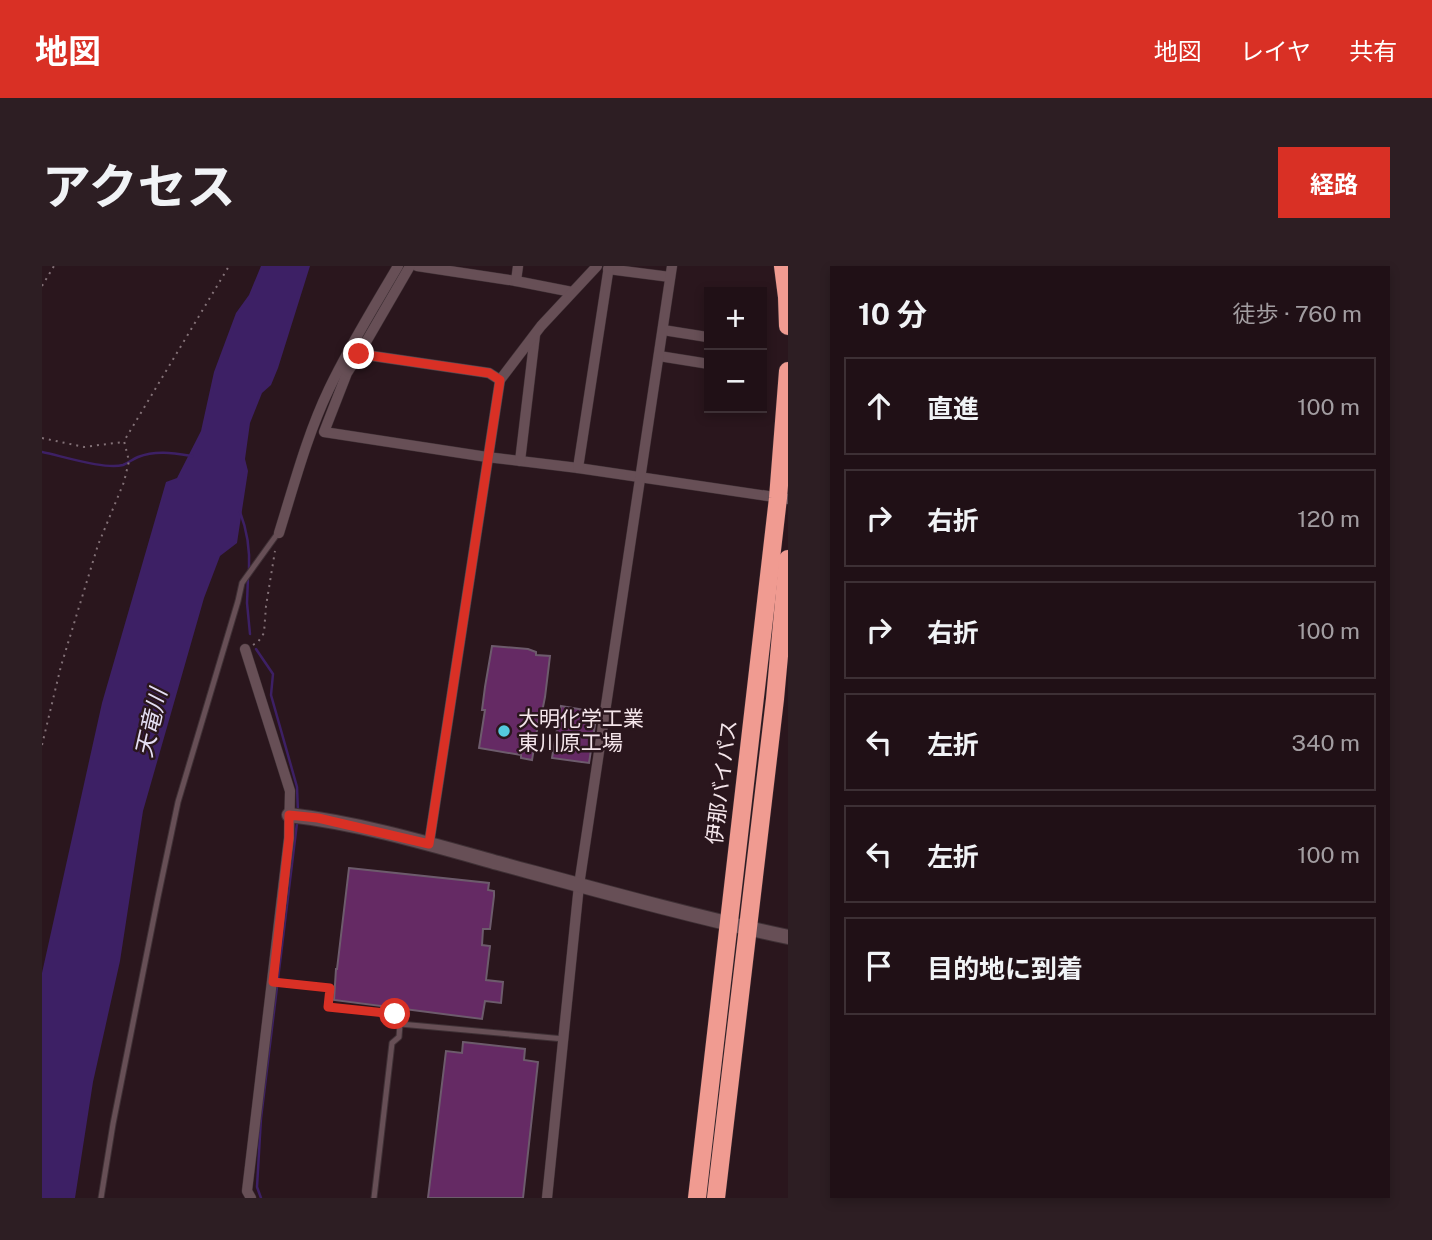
<!DOCTYPE html>
<html lang="ja">
<meta charset="utf-8">
<style>
:root{--surface:#201016;--page:#2d1e23;--text:#f1f3f6;--muted:#a29da1;--line:#3d3035;--accent:#d93025}
body{margin:0;font-family:"Public Sans","Noto Sans JP",sans-serif;background:var(--page);color:var(--text)}
.controls{position:absolute;right:21px;top:21px;display:grid;overflow:hidden;border-radius:0px;box-shadow:0 4px 10px #0003}
.controls button{width:63px;height:63px;display:grid;place-items:center;padding:0;border:0;border-bottom:2px solid var(--line);background:var(--surface);color:var(--text);font:35px sans-serif}
.stop{position:absolute;width:21px;height:21px;margin:-16px;border:5px solid #d93025;border-radius:50%;background:#fff}
.stop.end{background:#d93025;border-color:#fff;box-shadow:0 2px 7px #0008}
.list{margin:0;padding:0;list-style:none}
h2{display:flex;justify-content:space-between;align-items:center;height:91px;margin:0;padding:0 28px;font-size:30px}
h2 small{font-size:23px;font-weight:400;color:var(--muted)}
.list li{display:grid;grid-template-columns:46px 1fr auto;gap:21px;align-items:center;box-sizing:border-box;height:98px;margin:0 14px 14px;padding:0 14px;border:2px solid var(--line);border-radius:0px}
.list b{display:block;font-size:26px;white-space:nowrap}
.list em{font-size:23px;font-style:normal;color:var(--muted)}
.icon{flex:none;width:38px;height:38px;fill:none;stroke:currentColor;stroke-width:2;stroke-linecap:round;stroke-linejoin:round}
.map{position:relative;flex:none;width:746px;height:932px;overflow:hidden;border-radius:0px}
header{display:flex;align-items:center;gap:42px;box-sizing:border-box;height:98px;padding:0 35px;background:var(--accent);color:#fff}
header strong{font-size:33px}
nav{display:flex;gap:38px;margin-inline-start:auto;font-size:24px}
.intro{display:flex;align-items:center;justify-content:space-between;box-sizing:border-box;height:168px;padding:0 42px}
h1{margin:0;font-size:49px}
.button{padding:18px 32px;border-radius:0px;background:var(--accent);color:#fff;font-size:24px;font-weight:700}
main{display:flex;gap:42px;padding:0 42px}
aside{flex:1;background:var(--surface);border-radius:0px;box-shadow:0 4px 10px #0003}
.map>svg:first-child{display:block}
</style>
<header>
<strong>地図</strong>
<nav><a>地図</a><a>レイヤ</a><a>共有</a></nav>
</header>
<div class="intro"><h1>アクセス</h1><a class="button">経路</a></div>
<main>
<div class="map">
<svg width="746" height="932" viewBox="0 0 746 932">
<rect width="100%" height="100%" fill="#2a161d"/>
<polygon fill="#3d2065" points="219,0 268,0 236,102 229,119 220,127 208,157 203,193 206,205 195,277 178,290 162,332 101,545 78,695 51,816 33,932 0,932 0,707 60,437 124,216 135,212 159,165 172,106 194,47 207,29"/>
<g fill="none" stroke-linecap="round" stroke-linejoin="round">
<g stroke="#3d2065" stroke-width="2.5">
<path d="M 0,186 C 20,190 63,204 81,199 C 86,197 91,193 96,191 C 114,184 131,187 150,190"/>
<path d="M 198,246 C 205,264 208,285 207,304"/>
<polyline points="206,311 205,337 208,368"/>
<polyline points="214,383 231,408 229,429 255,521 256,547"/>
<polyline points="219,932 215,921 219,852 255,557"/>
</g>
</g>
<g fill="#652a64" stroke="#6d5b6c" stroke-width="2">
<polygon points="450,380 486,383 494,386 494,389 508,390 503,431 500,446 498,446 490,494 479,492 479,489 437,482 443,444 440,444 443,421"/>
<polygon points="519,440 555,446 547,497 510,492"/>
<polygon points="307,602 447,617 446,624 452,625 452,630 448,663 441,663 440,679 448,680 444,714 461,716 459,737 443,735 440,753 292,734 294,703 295,703"/>
<polygon points="421,776 483,783 482,794 496,796 481,932 386,932 404,785 420,787"/>
</g>
<g fill="none" stroke-linecap="round" stroke-linejoin="round">
<defs>
<g id="lane">
<polyline points="231,716 288,722 286,741 353,748 358,758 522,773"/>
<polyline points="59,932 71,858 116,631 136,536 196,335 200,317 236,267"/>
<polyline points="332,932 350,777 357,771 358,758"/>
</g>
<g id="street">
<polyline points="375,0 474,15"/>
<polyline points="476,0 474,15 530,26"/>
<polyline points="566,3 628,11"/>
<polyline points="621,64 665,71"/>
<polyline points="317,88 368,0"/>
<polyline points="617,90 667,98"/>
<polyline points="458,114 447,107 317,88 305,107 282,166 445,191 536,202 746,233"/>
<polyline points="478,195 493,69"/>
<polyline points="536,202 567,0"/>
<path d="M 237,267 C 252,219 265,169 287,123 C 307,81 332,41 356,0"/>
<polyline points="203,383 248,525 247,572 205,925 209,932"/>
<polyline points="387,578 458,114 499,60 555,0"/>
<polyline points="505,932 537,619 630,0"/>
</g>
<path id="secondary" d="M 247,549 C 317,557 388,578 456,597 C 552,623 648,650 746,671"/>
<g id="highway">
<polyline points="741,0 745,31 746,60"/>
<polyline points="655,932 736,232 746,105"/>
<polyline points="674,932 733,433 746,293"/>
</g>
</defs>
<use href="#lane" stroke="#3f3035" stroke-width="7"/>
<use href="#street" stroke="#3f3035" stroke-width="11"/>
<use href="#secondary" stroke="#3f3035" stroke-width="16"/>
<use href="#highway" stroke="#3f3035" stroke-width="19"/>
<g stroke="#837177" stroke-width="2" stroke-dasharray="2 5" stroke-linecap="butt">
<polyline points="0,20 12,0"/>
<polyline points="0,172 42,181 81,176"/>
<polyline points="211,379 216,376 222,367 224,340 233,285"/>
<polyline points="0,479 19,400 56,279 82,216 87,195 82,175 187,0"/>
</g>
<use href="#lane" stroke="#674f56" stroke-width="5"/>
<use href="#street" stroke="#674f56" stroke-width="10"/>
<use href="#secondary" stroke="#674f56" stroke-width="14"/>
<use href="#highway" stroke="#f09b91" stroke-width="18"/>
</g>
<g fill="none" stroke-linecap="round" stroke-linejoin="round">
<polyline stroke="#d93025" stroke-width="9" points="317,88 447,107 458,114 387,578 276,552 247,549 247,572 231,716 288,722 286,741 353,748"/>
</g>
<circle fill="#54cade" stroke="#2a161d" stroke-width="2.5" cx="462" cy="465" r="7"/>
<g text-anchor="middle" stroke-width="5" stroke-linejoin="round" paint-order="stroke">
<g font-size="21" fill="#f4e5ea" stroke="#2a161d" text-anchor="start">
<text x="476" y="460">大明化学工業<tspan x="476" dy="24">東川原工場</tspan></text>
</g>
<g font-size="21" fill="#f4e5ea" stroke="#2a161d">
<text transform="translate(680 516) rotate(-83)" y="7">伊那バイパス</text>
</g>
<g font-size="23" font-style="italic" fill="#e5dff4" stroke="#2a161d">
<text transform="translate(109 457) rotate(-77)" y="8">天竜川</text>
</g>
</g>
</svg>
<div class="controls">
<button>+</button>
<button>−</button>
</div>
<div class="stop" style="left:353px;top:748px"></div>
<div class="stop end" style="left:317px;top:88px"></div>
</div>
<aside>
<h2>10 分<small>徒歩 · 760 m</small></h2>
<ul class="list">
<li><svg class="icon" aria-label="ahead" viewBox="0 0 24 24"><path d="M12 20V5M6 11l6-6 6 6"/></svg><div><b>直進</b></div><em>100 m</em></li>
<li><svg class="icon" aria-label="right" viewBox="0 0 24 24"><path d="M7 20v-9h11M14 6l5 5-5 5"/></svg><div><b>右折</b></div><em>120 m</em></li>
<li><svg class="icon" aria-label="right" viewBox="0 0 24 24"><path d="M7 20v-9h11M14 6l5 5-5 5"/></svg><div><b>右折</b></div><em>100 m</em></li>
<li><svg class="icon" aria-label="left" viewBox="0 0 24 24"><path d="M17 20v-9H6M10 6l-5 5 5 5"/></svg><div><b>左折</b></div><em>340 m</em></li>
<li><svg class="icon" aria-label="left" viewBox="0 0 24 24"><path d="M17 20v-9H6M10 6l-5 5 5 5"/></svg><div><b>左折</b></div><em>100 m</em></li>
<li><svg class="icon" aria-label="arrive" viewBox="0 0 24 24"><path d="M6 21V4h12l-3 4 3 4H6"/></svg><div><b>目的地に到着</b></div></li>
</ul>
</aside>
</main>
